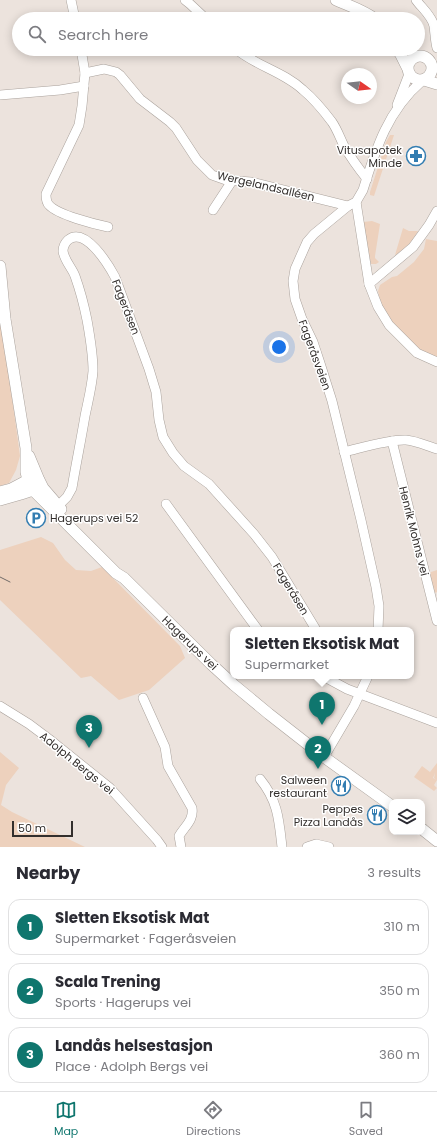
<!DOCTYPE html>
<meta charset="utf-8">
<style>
:root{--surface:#fff;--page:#f2f2f3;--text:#2b2b33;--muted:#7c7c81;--line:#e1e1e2;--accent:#0f766e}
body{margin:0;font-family:Poppins,sans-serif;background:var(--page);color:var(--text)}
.controls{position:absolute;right:12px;bottom:12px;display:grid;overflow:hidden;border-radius:8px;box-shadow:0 2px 10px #0003}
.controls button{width:36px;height:36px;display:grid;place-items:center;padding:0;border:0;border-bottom:1px solid var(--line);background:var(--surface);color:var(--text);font:20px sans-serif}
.compass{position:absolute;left:341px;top:68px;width:36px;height:36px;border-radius:50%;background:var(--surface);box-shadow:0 2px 10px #0003;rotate:104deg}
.scale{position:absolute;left:12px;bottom:10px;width:61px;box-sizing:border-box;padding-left:4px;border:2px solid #332f2d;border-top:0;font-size:11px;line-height:14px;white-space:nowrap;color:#332f2d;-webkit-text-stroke:3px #fff;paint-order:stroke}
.you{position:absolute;left:279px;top:347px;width:14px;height:14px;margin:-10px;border:3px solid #fff;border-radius:50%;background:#1a73e8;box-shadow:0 0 0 6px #1a73e833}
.badge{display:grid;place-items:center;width:26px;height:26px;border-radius:50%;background:var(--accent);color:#fff;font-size:13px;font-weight:700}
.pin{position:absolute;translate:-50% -33px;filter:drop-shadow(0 1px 2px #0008)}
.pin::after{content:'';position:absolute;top:21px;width:14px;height:12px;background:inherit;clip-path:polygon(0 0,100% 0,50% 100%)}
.popup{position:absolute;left:230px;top:627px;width:184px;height:52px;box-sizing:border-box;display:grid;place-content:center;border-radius:8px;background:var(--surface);filter:drop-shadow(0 1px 3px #0005);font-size:13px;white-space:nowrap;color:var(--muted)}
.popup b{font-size:15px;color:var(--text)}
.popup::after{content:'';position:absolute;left:50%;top:100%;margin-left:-8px;border:8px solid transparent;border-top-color:var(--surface)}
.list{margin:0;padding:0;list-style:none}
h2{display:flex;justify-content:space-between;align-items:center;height:52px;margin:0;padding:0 16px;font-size:17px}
h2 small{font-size:13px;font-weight:400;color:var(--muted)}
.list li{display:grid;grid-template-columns:26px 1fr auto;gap:12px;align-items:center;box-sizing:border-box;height:56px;margin:0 8px 8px;padding:0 8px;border:1px solid var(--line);border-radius:12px}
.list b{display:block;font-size:15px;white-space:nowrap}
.list p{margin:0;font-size:13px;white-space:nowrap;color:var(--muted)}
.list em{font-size:13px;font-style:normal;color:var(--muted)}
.icon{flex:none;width:22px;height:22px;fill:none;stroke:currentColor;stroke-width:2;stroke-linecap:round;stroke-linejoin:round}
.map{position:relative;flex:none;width:437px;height:847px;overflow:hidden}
.search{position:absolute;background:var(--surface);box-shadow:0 2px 10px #0003;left:12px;right:12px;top:12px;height:44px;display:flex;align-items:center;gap:10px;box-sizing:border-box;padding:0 14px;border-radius:22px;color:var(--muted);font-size:15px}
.sheet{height:244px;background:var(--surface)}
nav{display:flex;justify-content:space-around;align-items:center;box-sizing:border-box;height:56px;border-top:1px solid var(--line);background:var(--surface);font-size:11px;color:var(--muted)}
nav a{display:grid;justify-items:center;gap:2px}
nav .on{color:var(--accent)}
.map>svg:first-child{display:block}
</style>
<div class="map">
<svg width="437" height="847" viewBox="0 0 437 847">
<rect width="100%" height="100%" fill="#ece3dd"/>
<g fill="#edd1bd">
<polygon points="390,135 394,135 374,196 370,195 370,192 386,142"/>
<polygon points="372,221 380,224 375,256 375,258 379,262 376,264 371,264 363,222"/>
<path d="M 403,228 L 409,231 L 418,231 C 412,241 406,250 395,255 Z"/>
<polygon points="426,239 437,241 437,358 427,354 409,342 393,325 381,304 378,291 380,285 392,277 397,276 414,262 424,249"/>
<polygon points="0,309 20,456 16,470 9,483 0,486"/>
<polygon points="41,537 53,543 65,560 76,570 91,571 102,567 180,646 185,658 149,690 119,700 91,676 81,678 0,600 0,550"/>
<polygon points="437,570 437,592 433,594 428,573"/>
<polygon points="0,752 19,768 6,785 1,805 12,812 85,847 0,847"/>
<polygon points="437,763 437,780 434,778 435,773 433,778 437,780 434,785 437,788 434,791 414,777 422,766 430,772"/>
</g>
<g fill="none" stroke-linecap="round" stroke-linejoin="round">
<defs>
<g id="minor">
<polyline points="71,0 75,19"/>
<polyline points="185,0 190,4 206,19"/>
<path d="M 416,0 C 421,7 432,16 434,26 C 435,33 435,40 437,48"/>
<path d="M 81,49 L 85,73 L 82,106 L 79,125 L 46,194 C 46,198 46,202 49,205 C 58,215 94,224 108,227"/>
<path d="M 236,49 C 256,66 284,72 303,90 C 314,99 323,110 332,122 C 337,129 340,138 344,146 C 351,158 359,169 367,179"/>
<polyline points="85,73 104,69 116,72 120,75 140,99 170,122 176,128 197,160 212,175 226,180 251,182 348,206"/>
<polyline points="0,95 60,90 84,86"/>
<polyline points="397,105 409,74"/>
<polyline points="356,202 369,284 378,307 389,325 417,353 437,362"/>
<polyline points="213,210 232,181"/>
<polyline points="369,284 413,247 429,225 437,211"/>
<polyline points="392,441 437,621"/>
<path d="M 344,452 C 361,448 389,439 406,440 C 417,441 427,446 437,449"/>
<polyline points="166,504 258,630"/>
<path d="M 54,510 L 67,497 L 72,488 C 76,464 81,440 85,416 C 88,401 92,386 93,371 C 93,353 90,337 87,320 C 84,305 80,290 75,276 C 72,268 64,260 63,251 C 63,247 65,243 68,240 C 85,226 108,264 115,277 L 149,369 L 156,392 L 159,420 L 163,437 L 173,453 L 184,466 L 209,484 L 254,534 L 272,557 L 315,628 L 316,630"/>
<path d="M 378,630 L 379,606 L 376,587 L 361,520 L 332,401 L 320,363 L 313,342 L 302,319 L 295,299 L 293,281 L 295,269 L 307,242 L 314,234 L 348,206 L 356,202 L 363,190 C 376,148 388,110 422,81"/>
<polyline points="323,676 347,689 437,723"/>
<path d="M 143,698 L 165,747 L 168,766 L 192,808 C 194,820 185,826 179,836 L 181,847"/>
<polyline points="0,706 29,724 49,739 110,788 157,840 162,847"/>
<polyline points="324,757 354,706 368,676"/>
<path d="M 260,779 C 278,801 279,820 282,847"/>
<polyline points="307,847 316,844 329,847"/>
</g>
<g id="major">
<path d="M 336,0 C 350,6 363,10 375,19"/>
<polyline points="397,49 401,55 407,67"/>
<circle cx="420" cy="68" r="12"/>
<polyline points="424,80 437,84"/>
<polyline points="0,266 5,319 26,448 26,472 28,480 33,490 116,573 124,578 211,664 234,685 269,714 324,757 392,806"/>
<polyline points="29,456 39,480 43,488 61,509"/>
<polyline points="0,492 11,489 28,480 34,480"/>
<polyline points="0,500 21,494 33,490 36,484"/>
<polyline points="422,829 437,841"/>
</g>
</defs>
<use href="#minor" stroke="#aaa29c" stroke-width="10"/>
<use href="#major" stroke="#aaa29c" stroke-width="12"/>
<use href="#minor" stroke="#fff" stroke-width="9"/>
<use href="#major" stroke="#fff" stroke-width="11"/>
<polyline stroke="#716b68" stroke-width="1" points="0,577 10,582"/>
</g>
<defs>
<symbol id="pharmacy-ring" viewBox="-11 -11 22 22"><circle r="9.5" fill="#fff" stroke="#337db1" stroke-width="1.5"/><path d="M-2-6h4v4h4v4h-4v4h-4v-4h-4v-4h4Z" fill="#337db1"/></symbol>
<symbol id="parking-ring" viewBox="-11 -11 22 22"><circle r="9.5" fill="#fff" stroke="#337db1" stroke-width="1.5"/><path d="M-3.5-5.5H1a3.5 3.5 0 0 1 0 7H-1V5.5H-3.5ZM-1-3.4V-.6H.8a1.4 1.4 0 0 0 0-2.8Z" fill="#337db1"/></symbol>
<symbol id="restaurant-ring" viewBox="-11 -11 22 22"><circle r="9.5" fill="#fff" stroke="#337db1" stroke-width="1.5"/><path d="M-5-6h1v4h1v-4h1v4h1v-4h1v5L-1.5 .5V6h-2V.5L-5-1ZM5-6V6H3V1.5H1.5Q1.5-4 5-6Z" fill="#337db1"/></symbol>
</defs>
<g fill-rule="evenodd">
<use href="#pharmacy-ring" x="405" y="145" width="22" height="22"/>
<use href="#parking-ring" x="25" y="507" width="22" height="22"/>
<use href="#restaurant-ring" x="330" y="775" width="22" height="22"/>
<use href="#restaurant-ring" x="366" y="804" width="22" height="22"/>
</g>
<g text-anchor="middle" stroke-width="3" stroke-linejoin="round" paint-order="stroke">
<g font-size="11" fill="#332f2d" stroke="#fff" text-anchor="end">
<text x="402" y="154">Vitusapotek<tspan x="402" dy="13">Minde</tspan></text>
<text x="50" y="522" text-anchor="start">Hagerups vei 52</text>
<text x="327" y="784">Salween<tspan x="327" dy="13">restaurant</tspan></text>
<text x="363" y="813">Peppes<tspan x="363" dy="13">Pizza Landås</tspan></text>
</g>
<g font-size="11" fill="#332f2d" stroke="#fff">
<text transform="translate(266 186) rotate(13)" y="4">Wergelandsalléen</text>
<text transform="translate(126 307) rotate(69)" y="4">Fageråsen</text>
<text transform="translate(315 355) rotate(70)" y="4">Fageråsveien</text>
<text transform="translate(414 531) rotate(76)" y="4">Henrik Mohns vei</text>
<text transform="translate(291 589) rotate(59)" y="4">Fageråsen</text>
<text transform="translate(190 643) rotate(44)" y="4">Hagerups vei</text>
<text transform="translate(77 763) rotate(39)" y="4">Adolph Bergs vei</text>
</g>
</g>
</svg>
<div class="controls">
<button><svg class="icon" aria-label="layers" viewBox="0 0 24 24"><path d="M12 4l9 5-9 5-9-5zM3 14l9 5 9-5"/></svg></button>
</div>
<svg class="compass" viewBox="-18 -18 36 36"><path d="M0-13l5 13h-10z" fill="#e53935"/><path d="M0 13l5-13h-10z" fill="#7c7c81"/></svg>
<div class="scale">50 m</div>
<div class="you"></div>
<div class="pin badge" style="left:322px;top:725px">1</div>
<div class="popup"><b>Sletten Eksotisk Mat</b>Supermarket</div>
<div class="pin badge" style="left:318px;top:769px">2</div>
<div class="pin badge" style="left:89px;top:748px">3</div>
<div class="search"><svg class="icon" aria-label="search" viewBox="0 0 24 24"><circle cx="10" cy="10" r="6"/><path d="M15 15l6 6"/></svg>Search here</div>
</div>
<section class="sheet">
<h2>Nearby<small>3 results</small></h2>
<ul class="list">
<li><span class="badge">1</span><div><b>Sletten Eksotisk Mat</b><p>Supermarket · Fageråsveien</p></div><em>310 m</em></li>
<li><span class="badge">2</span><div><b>Scala Trening</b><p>Sports · Hagerups vei</p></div><em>350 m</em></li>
<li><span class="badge">3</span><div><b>Landås helsestasjon</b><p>Place · Adolph Bergs vei</p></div><em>360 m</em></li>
</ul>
</section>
<nav>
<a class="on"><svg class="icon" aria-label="map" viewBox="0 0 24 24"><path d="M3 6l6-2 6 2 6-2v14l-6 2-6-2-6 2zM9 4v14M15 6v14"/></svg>Map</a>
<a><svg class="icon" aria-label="directions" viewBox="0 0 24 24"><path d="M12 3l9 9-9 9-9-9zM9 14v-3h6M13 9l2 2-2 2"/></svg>Directions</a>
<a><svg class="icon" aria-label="saved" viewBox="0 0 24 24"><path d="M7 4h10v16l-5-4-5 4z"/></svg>Saved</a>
</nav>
